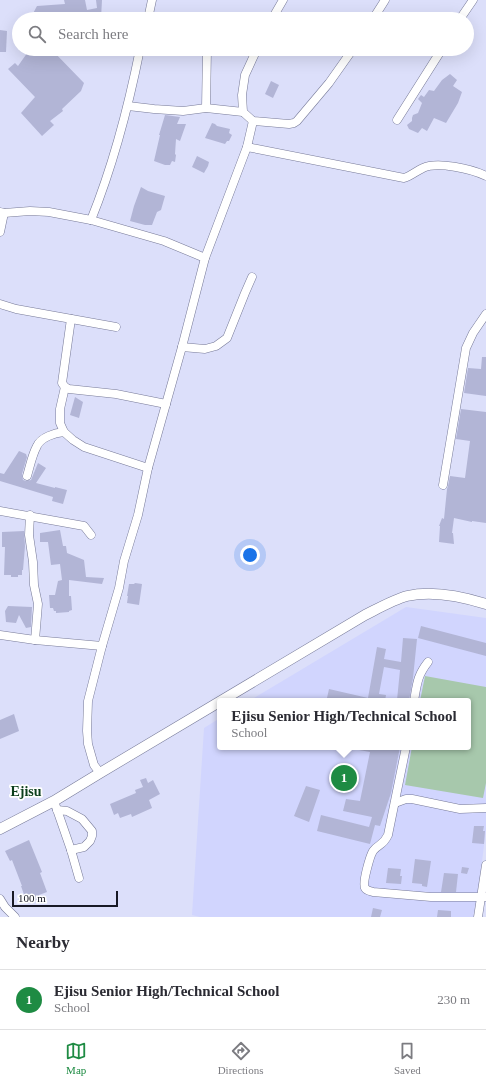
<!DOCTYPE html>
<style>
:root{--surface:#fff;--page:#f7f7f7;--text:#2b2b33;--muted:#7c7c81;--line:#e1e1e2;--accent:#1e8b43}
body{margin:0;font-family:Georgia,serif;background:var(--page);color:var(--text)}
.scale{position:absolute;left:12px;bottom:10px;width:106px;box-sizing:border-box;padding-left:4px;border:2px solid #181925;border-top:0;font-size:11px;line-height:14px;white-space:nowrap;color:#181925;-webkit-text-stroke:3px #fff;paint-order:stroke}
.you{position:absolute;left:250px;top:555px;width:14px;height:14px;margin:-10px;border:3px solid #fff;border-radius:50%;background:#1a73e8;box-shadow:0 0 0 6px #1a73e833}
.badge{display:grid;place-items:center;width:26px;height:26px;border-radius:50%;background:var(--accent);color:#fff;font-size:13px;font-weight:700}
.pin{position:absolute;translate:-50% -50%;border:2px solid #fff;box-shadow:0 1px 4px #0006}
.popup{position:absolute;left:217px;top:698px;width:254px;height:52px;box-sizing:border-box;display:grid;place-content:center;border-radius:4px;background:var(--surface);filter:drop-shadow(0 1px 3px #0005);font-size:13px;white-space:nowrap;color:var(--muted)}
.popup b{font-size:15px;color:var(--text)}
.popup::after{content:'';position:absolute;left:50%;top:100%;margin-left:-8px;border:8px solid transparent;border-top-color:var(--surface)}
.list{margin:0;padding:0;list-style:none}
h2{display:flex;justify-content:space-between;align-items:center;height:52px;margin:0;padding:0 16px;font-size:17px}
h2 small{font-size:13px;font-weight:400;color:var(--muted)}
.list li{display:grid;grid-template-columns:26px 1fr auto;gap:12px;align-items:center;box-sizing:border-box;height:60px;padding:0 16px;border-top:1px solid var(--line)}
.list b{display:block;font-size:15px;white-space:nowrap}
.list p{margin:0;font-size:13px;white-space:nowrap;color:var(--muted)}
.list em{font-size:13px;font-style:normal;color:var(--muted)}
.icon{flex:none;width:22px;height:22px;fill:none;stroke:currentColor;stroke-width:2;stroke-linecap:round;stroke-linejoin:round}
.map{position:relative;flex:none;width:486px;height:917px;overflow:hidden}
.search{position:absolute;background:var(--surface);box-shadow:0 4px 16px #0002;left:12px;right:12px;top:12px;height:44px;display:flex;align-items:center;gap:10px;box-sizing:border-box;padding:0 14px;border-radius:22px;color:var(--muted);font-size:15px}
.sheet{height:112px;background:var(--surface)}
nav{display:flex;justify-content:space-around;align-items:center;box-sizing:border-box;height:56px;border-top:1px solid var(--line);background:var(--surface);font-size:11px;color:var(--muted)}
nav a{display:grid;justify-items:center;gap:2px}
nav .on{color:var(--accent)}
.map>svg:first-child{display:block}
</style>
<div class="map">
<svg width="486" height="917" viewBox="0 0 486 917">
<rect width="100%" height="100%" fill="#dcdffa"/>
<polygon fill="#d1d5fe" points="406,607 486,618 486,829 479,886 473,917 200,917 192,915 204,728 220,718 220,747 468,747 468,701 249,701"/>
<polygon fill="#a7c8ac" points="425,676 486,687 486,783 483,798 405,785 412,747 468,747 468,701 420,701"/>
<g fill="#b2b5d6">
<polygon points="64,0 85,0 87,10 97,8 96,0 102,0 101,18 30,19 37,6 65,4"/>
<polygon points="0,30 7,31 6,52 0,52"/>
<polygon points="30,49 51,49 84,83 81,91 62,109 63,111 50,121 54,125 42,136 21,113 35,97 8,69 15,63 18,66"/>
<polygon points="450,74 457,80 453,86 462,92 458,103 446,123 434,118 427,131 422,128 418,133 409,129 407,125 412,121 412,118 413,115 418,113 422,103 418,99 421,95 424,97 429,90 434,91 442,80"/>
<polygon points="271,81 279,85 273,98 265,94"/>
<polygon points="165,115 180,117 177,124 186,124 180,141 176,139 175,154 176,155 175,162 172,161 170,165 165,165 154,161 160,135 159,135"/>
<polygon points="212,123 215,124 217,126 230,129 229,133 232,135 229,141 227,141 225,144 205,138"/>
<polygon points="197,156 209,162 208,166 204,173 192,167"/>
<polygon points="141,187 148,191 165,196 161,210 157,212 152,225 145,225 130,221 134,206"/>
<polygon points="482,357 486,357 486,396 464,393 468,368 481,369"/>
<polygon points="75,397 83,402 79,418 70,415"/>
<polygon points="461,409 486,412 486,523 472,521 472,522 454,518 452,533 453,533 454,544 439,542 440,526 439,526 442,518 444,519 447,489 448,486 450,476 465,478 470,441 456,439"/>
<polygon points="19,451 26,454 27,457 22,474 23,480 26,481 31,480 38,463 46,468 36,483 55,488 55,487 67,490 63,504 52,501 53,497 0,481 0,473 4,474"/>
<polygon points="60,530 63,546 66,546 67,553 84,560 86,577 104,578 102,584 69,580 69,596 71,596 72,610 69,611 69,612 56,613 56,611 54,611 53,608 50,608 49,595 55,595 58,581 62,580 60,564 51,565 48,542 40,542 40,533"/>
<polygon points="24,531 25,546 23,570 22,570 22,575 18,575 18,577 11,577 11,575 4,575 5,547 2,547 2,532"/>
<polygon points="135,583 142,584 139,605 127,603 128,596 127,596 129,584 134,584"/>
<polygon points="8,606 32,607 31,627 26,628 19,615 16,623 6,622 5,611"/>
<polygon points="421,626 486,643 486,656 418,638"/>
<polygon points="403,638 417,639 413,678 409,701 397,700 400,670 384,667 379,694 386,695 385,701 340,701 327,698 329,689 368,698 377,647 386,649 384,659 401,662"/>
<polygon points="14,714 19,731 0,739 0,720"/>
<polygon points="359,747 400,747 391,793 380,826 375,825 370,844 317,831 321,815 369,827 372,817 343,811 346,799 360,801 370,752 359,750"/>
<polygon points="146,778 148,783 153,780 160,794 149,800 152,808 132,817 131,814 120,818 118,813 114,815 110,804 136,793 135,790 143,787 140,780"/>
<polygon points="306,786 320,790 309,822 294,816"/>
<polygon points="474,826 484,826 483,831 485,831 484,844 472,843"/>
<polygon points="29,840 42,872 40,873 47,892 39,895 40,899 27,903 21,886 22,886 12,860 10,861 5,851"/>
<polygon points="415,859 431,861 427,887 422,886 422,884 412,883"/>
<polygon points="462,867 469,868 467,874 461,873"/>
<polygon points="388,868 401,869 400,876 402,876 401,884 386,883"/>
<polygon points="444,873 458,874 456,892 441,892"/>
<polygon points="373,908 382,910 380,917 371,917"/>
<polygon points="438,910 451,911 451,917 437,917"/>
</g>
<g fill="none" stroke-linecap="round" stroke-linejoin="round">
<defs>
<g id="minor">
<polyline points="148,19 152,0"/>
<polyline points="272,19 283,0"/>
<polyline points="373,19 385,0"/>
<polyline points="460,19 473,0"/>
<polyline points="257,49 245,75 242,95 243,112 253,121 289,124 294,123 297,121 329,83 353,49"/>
<polyline points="128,106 154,109 183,111 206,108 243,112"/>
<polyline points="206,108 207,49"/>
<polyline points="397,120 442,49"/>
<path d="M 247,147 L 404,178 C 411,176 416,171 423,168 C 437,161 472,169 486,176"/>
<polyline points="0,212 4,213 30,211 49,212 91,220 164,241 205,258"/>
<path d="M 91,220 C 114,163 128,109 140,49"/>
<polyline points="0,232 4,213"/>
<polyline points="0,304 16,309 116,327"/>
<polyline points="71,319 62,383 65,387 69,389 116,394 166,404"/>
<polyline points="182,347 205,349 216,346 227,338 245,293 252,277"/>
<polyline points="65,387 60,409 60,423 64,432 73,440 84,447 148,468"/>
<path d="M 27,476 C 30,466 32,455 37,446 C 41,437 55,433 64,432"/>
<polyline points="443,485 466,348 473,333 486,314"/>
<polyline points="0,511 84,526 91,535"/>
<polyline points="30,515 29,535 33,562 34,585 38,604 35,640"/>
<polyline points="0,635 35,640 102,646"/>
<path d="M 414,701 C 417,684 417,676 428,662"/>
<path d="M 406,747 L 388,835 C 383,846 378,844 373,851 C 370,856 362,883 365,888 C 367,891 370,891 373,892 L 431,897 L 486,897"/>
<polyline points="100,773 94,765 88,744 87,731 88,701 102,646 119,588 124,561 138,515 148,468 182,347 205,258 247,147 253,121"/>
<polyline points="54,801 71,850 79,878"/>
<polyline points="395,803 406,799 412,799 460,809 486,808"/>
<polyline points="57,810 67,811 82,819 92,831 92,836 90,841 84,847 71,850"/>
<polyline points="0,899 5,907 15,917"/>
<polyline points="478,917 486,865"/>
</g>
<path id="major" d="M 0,829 L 54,801 L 100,773 L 365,615 C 377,609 395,599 407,596 C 433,590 461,596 486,604"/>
</defs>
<use href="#minor" stroke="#777a98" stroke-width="9"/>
<use href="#major" stroke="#777a98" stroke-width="11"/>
<use href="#minor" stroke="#fff" stroke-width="8"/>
<use href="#major" stroke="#fff" stroke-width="10"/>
</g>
<g text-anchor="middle" stroke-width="3.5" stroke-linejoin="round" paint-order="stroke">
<g font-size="14" font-weight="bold" fill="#0c3f1c" stroke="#fff">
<text x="26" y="796">Ejisu</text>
</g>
</g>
</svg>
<div class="scale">100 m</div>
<div class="you"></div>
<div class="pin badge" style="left:344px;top:778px">1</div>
<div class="popup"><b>Ejisu Senior High/Technical School</b>School</div>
<div class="search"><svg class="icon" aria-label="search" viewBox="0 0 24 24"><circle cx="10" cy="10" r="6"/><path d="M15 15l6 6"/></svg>Search here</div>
</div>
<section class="sheet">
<h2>Nearby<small></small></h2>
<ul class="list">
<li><span class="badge">1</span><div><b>Ejisu Senior High/Technical School</b><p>School</p></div><em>230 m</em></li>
</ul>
</section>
<nav>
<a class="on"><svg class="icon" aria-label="map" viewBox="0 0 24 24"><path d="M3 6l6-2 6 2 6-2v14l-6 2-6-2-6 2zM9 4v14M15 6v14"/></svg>Map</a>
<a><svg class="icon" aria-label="directions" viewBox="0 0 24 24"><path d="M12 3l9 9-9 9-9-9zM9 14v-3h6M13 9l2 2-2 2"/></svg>Directions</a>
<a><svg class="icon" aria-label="saved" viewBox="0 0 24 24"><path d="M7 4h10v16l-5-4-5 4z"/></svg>Saved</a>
</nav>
